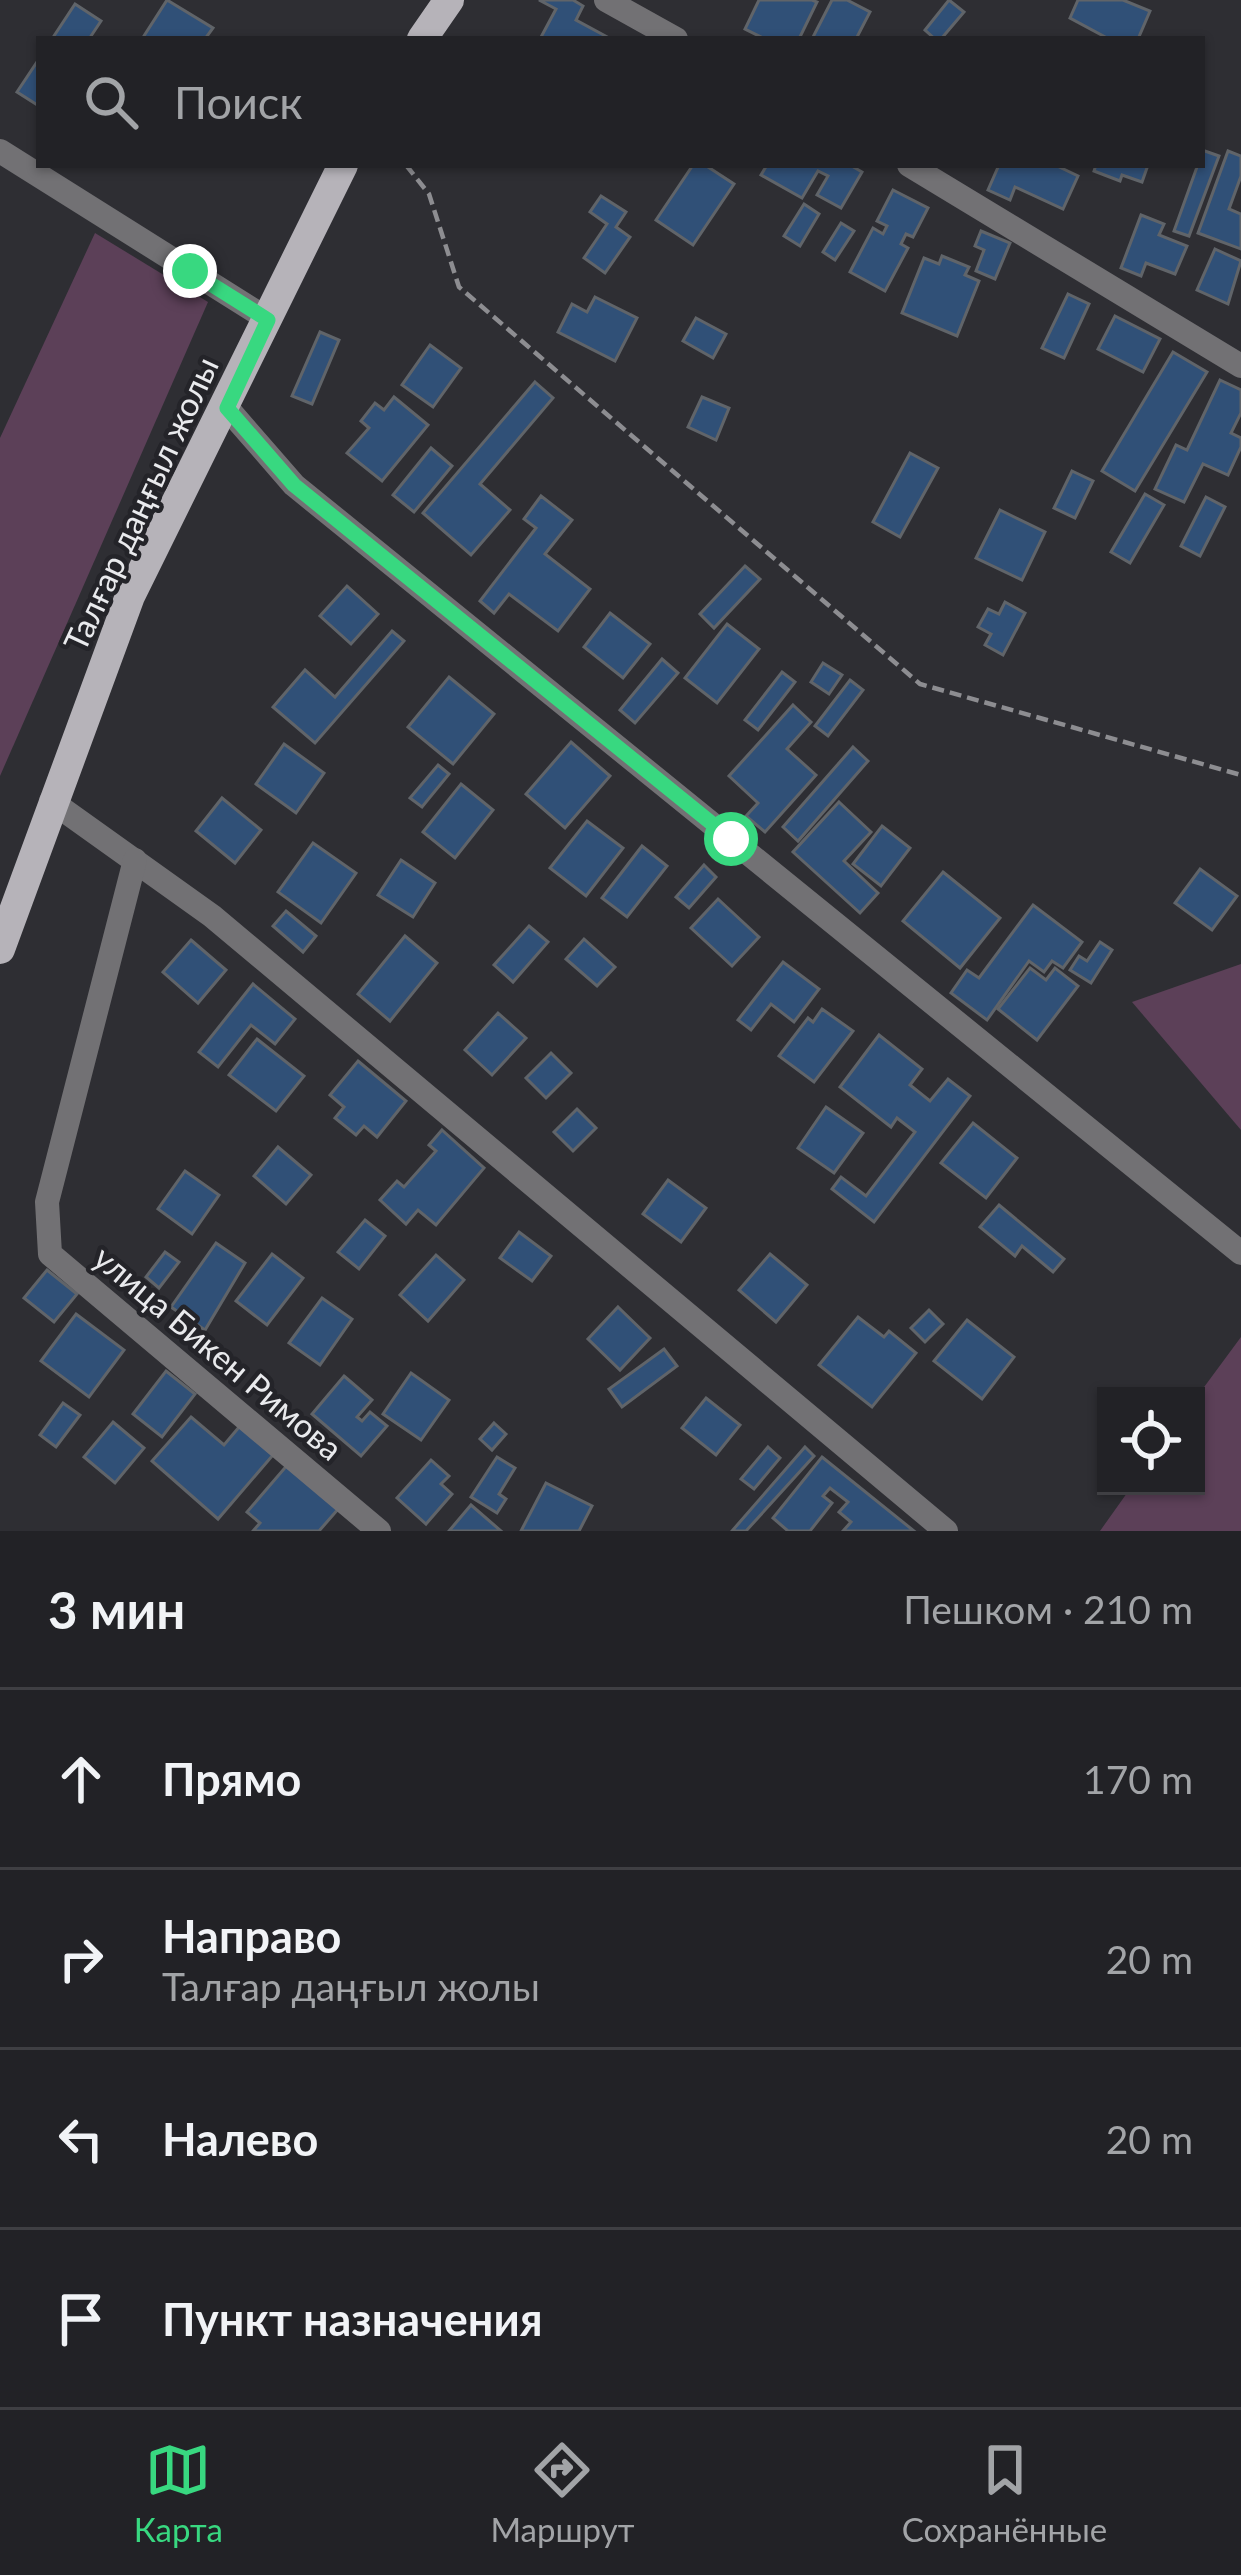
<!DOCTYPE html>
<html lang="ru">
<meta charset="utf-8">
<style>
:root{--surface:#222226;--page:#2e2f32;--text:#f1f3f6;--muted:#a2a4a7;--line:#3f3f43;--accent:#38d880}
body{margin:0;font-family:Lato,sans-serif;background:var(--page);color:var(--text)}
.controls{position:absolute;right:36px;bottom:36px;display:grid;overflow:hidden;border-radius:0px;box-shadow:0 3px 9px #0004}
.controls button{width:108px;height:108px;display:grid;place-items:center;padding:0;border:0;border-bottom:3px solid var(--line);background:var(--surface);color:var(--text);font:60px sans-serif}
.stop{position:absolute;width:36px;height:36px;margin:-27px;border:9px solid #38d880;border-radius:50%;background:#fff}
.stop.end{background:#38d880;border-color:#fff;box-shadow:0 3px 12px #0008}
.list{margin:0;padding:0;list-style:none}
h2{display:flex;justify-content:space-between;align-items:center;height:156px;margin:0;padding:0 48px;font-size:51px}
h2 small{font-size:39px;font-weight:400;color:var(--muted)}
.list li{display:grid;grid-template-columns:78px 1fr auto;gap:36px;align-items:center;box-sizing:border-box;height:180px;padding:0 48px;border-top:3px solid var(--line)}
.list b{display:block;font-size:45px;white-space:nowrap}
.list p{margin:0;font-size:39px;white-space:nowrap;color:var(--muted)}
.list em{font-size:39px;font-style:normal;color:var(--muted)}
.icon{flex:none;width:66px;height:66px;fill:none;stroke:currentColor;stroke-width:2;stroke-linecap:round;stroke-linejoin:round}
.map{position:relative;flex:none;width:1241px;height:1531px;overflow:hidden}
.search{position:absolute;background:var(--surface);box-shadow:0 3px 9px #0004;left:36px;right:36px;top:36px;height:132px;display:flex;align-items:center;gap:30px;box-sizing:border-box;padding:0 42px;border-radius:0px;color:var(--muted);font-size:45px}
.sheet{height:876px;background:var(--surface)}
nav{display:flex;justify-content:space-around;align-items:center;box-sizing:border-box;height:168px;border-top:3px solid var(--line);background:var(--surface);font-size:33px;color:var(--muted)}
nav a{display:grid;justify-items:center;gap:6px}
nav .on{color:var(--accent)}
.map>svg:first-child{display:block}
</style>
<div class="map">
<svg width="1241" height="1531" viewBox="0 0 1241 1531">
<rect width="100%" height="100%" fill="#2e2e33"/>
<g fill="#5c4058">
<polygon points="95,233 208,302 0,776 0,438"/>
<polygon points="1241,964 1241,1130 1132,1002"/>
<polygon points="1241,1337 1241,1531 1100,1531 1132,1486 1196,1486 1196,1398"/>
</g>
<g fill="#305077" stroke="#606469" stroke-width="3">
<polygon points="167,0 213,28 205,39 142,39"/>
<polygon points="539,0 573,0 583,6 576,20 611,39 540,39 556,9"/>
<polygon points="759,0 812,0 817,2 799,39 765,39 745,29"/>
<polygon points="832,0 847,0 870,12 856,39 812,39"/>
<polygon points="949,0 964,12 941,39 935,39 925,30"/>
<polygon points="1078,0 1123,0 1150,11 1138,39 1109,39 1070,18"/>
<polygon points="75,4 101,21 89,39 52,39"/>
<polygon points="39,59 39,106 17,92"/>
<polygon points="1202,150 1219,156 1189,236 1174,231 1197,167 1191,165 1202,165"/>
<polygon points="1228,151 1241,156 1241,176 1229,209 1241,214 1241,249 1198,233"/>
<polygon points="693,165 705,165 734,184 693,245 656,220"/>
<polygon points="767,165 850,165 862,172 841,208 817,195 828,176 818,171 802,198 761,175"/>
<polygon points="999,165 1055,165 1078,176 1063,209 1015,187 1010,200 988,190"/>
<polygon points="1096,165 1148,165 1142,182 1122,175 1120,181 1094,171"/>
<polygon points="893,190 928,208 913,237 906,234 901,244 908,248 885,291 850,272 873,228 883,234 887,226 877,221"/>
<polygon points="601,196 626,212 616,227 630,237 605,273 584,258 607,224 590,212"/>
<polygon points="804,204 819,214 800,246 784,236"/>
<polygon points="1141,215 1164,224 1159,235 1187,246 1175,274 1146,263 1141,276 1121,268"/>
<polygon points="841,223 854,231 835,260 823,252"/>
<polygon points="981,231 1010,243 995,279 976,271 984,250 975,246"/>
<polygon points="1215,249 1241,261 1228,304 1197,290"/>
<polygon points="942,256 969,267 965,275 979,281 957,336 902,313 924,258 939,264"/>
<polygon points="1068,294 1089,304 1064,358 1042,348"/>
<polygon points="595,297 637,318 615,361 558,332 572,304 587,312"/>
<polygon points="1115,316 1160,339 1143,372 1098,349"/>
<polygon points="696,318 726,334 713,358 683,341"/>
<polygon points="320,332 339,340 312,404 292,396"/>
<polygon points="430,345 461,368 433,407 402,385"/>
<polygon points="1173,352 1207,372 1135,491 1102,471"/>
<polygon points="1220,380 1241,390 1241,413 1231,433 1241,438 1241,447 1228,475 1203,464 1184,502 1155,489 1176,445 1187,450"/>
<polygon points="535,382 553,398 480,484 510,510 471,555 423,513"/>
<polygon points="394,397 428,425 382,481 347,453 369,428 361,421 375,403 384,410"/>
<polygon points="702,397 729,408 716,440 688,427"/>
<polygon points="431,448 452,466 414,512 393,495"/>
<polygon points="910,453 938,468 900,537 873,522"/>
<polygon points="1072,471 1093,481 1075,518 1054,508"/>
<polygon points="1145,494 1164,505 1130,563 1111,552"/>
<polygon points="541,496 572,520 545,554 590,589 558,631 509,594 494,613 480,601 536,528 524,519"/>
<polygon points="1206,497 1225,507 1200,556 1181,546"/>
<polygon points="1000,510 1045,532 1022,580 976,558"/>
<polygon points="745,566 760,579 714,628 700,614"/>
<polygon points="347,586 378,614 351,644 320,616"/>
<polygon points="1005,602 1025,613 1003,655 985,645 991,634 978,627 988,609 999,614"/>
<polygon points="610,613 650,644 623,678 584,647"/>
<polygon points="727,624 759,649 717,703 685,678"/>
<polygon points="392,631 404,641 315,743 273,707 305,670 335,697"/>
<polygon points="662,659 678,673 635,723 620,710"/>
<polygon points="823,663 842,675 829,694 811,682"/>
<polygon points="782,672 795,682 758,730 745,720"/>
<polygon points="449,677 494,714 453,764 408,727"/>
<polygon points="850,680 863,690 828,736 815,726"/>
<polygon points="793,705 811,722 787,749 816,775 765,832 746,816 758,803 729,776"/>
<polygon points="571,742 610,776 565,828 526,794"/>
<polygon points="284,744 324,773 296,813 256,784"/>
<polygon points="853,747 868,761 798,841 783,827"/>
<polygon points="438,765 449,774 422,807 410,798"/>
<polygon points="461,784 493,810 455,858 423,832"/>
<polygon points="222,798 261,830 235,863 196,831"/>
<polygon points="839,802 871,832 844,861 878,893 860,913 793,852"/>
<polygon points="587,821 623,848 586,896 550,868"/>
<polygon points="882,826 910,848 881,886 853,864"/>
<polygon points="313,843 356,873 321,923 278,892"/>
<polygon points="642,846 667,866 627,917 602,898"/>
<polygon points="401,860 435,883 413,917 378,895"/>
<polygon points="704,865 716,877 689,908 676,897"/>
<polygon points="1200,869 1237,896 1212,930 1175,903"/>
<polygon points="943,872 1000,918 960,968 903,921"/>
<polygon points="718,899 759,937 732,966 691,928"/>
<polygon points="1033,905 1082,942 1063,968 1052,961 1044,972 1029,961 987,1020 951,993 967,970 979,978"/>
<polygon points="286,911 316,936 303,952 273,926"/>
<polygon points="529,926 548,942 513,982 494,965"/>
<polygon points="405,936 437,963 390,1021 358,994"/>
<polygon points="584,939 615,967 597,986 566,959"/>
<polygon points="191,940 226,970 198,1003 163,972"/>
<polygon points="1100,942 1112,950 1091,983 1070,970 1079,956 1087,961"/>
<polygon points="783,962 819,989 794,1022 771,1004 751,1030 738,1020"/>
<polygon points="1030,968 1046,980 1055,968 1078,986 1037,1040 998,1009"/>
<polygon points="253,984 295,1019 275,1044 251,1025 218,1067 199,1052"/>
<polygon points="822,1009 853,1031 814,1082 779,1056 808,1018 813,1022"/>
<polygon points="498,1013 526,1038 492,1075 465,1050"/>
<polygon points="879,1035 922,1069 910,1085 930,1101 948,1079 970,1096 874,1222 832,1189 841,1177 866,1196 915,1132 897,1118 891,1127 840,1087"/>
<polygon points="257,1039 304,1076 276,1111 229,1075"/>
<polygon points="551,1053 571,1073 546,1098 526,1078"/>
<polygon points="358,1061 406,1101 377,1137 364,1126 356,1135 335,1118 344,1107 330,1095"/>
<polygon points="826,1107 863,1133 834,1173 798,1148"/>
<polygon points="577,1109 596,1128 573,1151 554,1132"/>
<polygon points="973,1123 1017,1158 986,1198 941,1163"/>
<polygon points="442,1130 484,1168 436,1225 418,1210 406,1224 380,1200 397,1181 404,1187 436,1151 429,1145"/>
<polygon points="278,1147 311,1175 286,1204 254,1176"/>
<polygon points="185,1171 219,1195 192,1234 158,1209"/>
<polygon points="668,1180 706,1208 681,1242 643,1214"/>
<polygon points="999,1205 1064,1259 1053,1272 1022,1246 1015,1256 980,1227"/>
<polygon points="365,1220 385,1236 359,1269 338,1252"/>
<polygon points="519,1232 551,1256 532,1281 500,1258"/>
<polygon points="216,1243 245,1263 205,1330 171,1307"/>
<polygon points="165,1252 179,1262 159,1288 146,1277"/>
<polygon points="272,1254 303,1278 267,1325 236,1301"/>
<polygon points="770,1254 807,1285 776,1322 739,1290"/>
<polygon points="436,1255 464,1280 428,1321 400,1295"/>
<polygon points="47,1270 77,1294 54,1322 24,1298"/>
<polygon points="322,1298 352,1319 320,1365 289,1343"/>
<polygon points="618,1307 650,1338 620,1370 588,1339"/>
<polygon points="929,1310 943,1324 925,1342 911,1328"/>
<polygon points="76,1314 124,1350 89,1397 41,1361"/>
<polygon points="858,1317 884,1337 889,1331 916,1353 872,1407 819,1365"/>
<polygon points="967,1320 1014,1357 982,1399 934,1361"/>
<polygon points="664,1349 677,1366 622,1407 609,1389"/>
<polygon points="166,1371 195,1394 162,1437 133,1414"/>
<polygon points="411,1373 449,1400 421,1440 383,1414"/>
<polygon points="344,1376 372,1400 357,1417 362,1421 370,1412 387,1426 361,1456 312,1414"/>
<polygon points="706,1398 740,1425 716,1455 682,1428"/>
<polygon points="63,1403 80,1415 56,1447 40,1435"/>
<polygon points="191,1417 224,1445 240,1426 273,1455 218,1519 152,1461"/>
<polygon points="113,1422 144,1448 115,1483 84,1457"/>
<polygon points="494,1423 506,1434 492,1450 480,1439"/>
<polygon points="768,1447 780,1458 754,1489 741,1479"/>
<polygon points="805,1447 814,1456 746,1531 732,1531"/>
<polygon points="497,1457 515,1468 499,1494 506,1499 497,1513 471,1497"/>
<polygon points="822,1457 914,1531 843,1531 851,1522 839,1512 848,1502 830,1488 823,1496 832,1503 810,1531 788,1531 773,1518"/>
<polygon points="431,1460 449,1476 441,1484 452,1494 426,1524 397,1498"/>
<polygon points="289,1463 340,1507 319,1531 253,1531 260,1523 247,1512"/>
<polygon points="546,1483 592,1506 579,1531 521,1531"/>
<polygon points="471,1505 501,1531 449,1531"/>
</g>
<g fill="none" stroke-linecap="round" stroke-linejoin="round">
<polyline stroke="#8d8d91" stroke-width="4.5" stroke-dasharray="12 6" stroke-linecap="butt" points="406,165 429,194 459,287 920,684 1241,775"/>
<g stroke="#727174" stroke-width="24">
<polyline points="606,0 676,39"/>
<polyline points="0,151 269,320"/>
<polyline points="909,165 1241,366"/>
<polyline points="227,408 294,485 1241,1253"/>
<polyline points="51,801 212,916 946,1531"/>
<polyline points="135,860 47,1202 50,1254 379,1531"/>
</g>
<g stroke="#b6b3b9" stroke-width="30">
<polyline points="422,39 449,0"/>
<polyline points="0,949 130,596 343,165"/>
</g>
</g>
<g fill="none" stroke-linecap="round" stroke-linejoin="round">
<polyline stroke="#38d880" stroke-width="15" points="190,271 268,320 227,408 294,485 731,839"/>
</g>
<g text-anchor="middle" stroke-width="9" stroke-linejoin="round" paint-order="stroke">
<g font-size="33" fill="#e9eaed" stroke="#242429">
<text transform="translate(141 504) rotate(-65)" y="12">Талғар даңғыл жолы</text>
<text transform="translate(218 1353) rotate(40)" y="12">улица Бикен Римова</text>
</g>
</g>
</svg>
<div class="controls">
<button><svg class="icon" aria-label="locate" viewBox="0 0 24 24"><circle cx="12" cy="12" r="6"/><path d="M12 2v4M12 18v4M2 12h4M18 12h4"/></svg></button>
</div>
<div class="stop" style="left:731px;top:839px"></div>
<div class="stop end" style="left:190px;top:271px"></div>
<div class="search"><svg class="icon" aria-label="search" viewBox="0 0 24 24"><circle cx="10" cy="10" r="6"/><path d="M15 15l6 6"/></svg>Поиск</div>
</div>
<section class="sheet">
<h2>3 мин<small>Пешком · 210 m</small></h2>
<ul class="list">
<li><svg class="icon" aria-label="ahead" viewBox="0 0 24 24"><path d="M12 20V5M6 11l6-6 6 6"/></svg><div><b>Прямо</b></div><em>170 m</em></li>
<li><svg class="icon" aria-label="right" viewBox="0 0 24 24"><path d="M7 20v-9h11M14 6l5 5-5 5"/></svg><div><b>Направо</b><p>Талғар даңғыл жолы</p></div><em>20 m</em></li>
<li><svg class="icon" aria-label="left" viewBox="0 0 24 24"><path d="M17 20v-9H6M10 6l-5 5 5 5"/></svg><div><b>Налево</b></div><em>20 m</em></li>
<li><svg class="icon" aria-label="arrive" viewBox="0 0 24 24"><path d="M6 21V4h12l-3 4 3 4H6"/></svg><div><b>Пункт назначения</b></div></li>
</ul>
</section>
<nav>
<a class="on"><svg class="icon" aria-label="map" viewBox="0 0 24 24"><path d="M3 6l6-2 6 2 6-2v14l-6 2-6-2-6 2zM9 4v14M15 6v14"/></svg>Карта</a>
<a><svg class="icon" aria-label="directions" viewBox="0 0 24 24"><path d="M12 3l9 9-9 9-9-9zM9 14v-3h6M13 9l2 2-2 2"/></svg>Маршрут</a>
<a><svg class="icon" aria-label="saved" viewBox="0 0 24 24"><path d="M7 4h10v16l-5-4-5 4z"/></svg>Сохранённые</a>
</nav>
